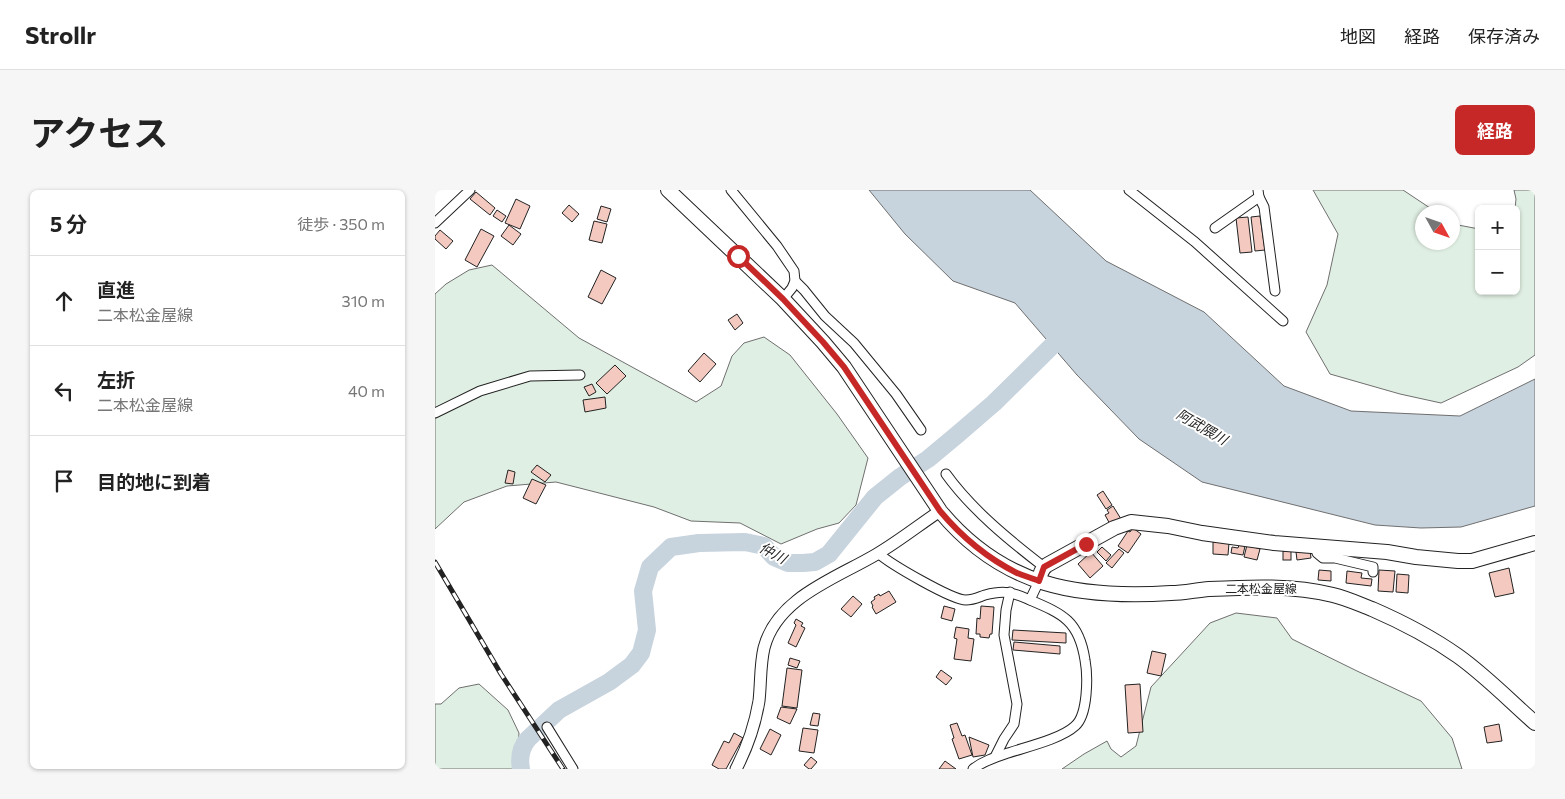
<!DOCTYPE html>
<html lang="ja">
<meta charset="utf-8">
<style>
:root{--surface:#fff;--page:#f6f6f6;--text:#222;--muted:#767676;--line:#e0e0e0;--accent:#c62828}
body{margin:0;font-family:Commissioner,"Noto Sans JP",sans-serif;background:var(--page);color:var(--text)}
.controls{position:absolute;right:15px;top:15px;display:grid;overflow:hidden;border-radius:8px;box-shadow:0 1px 4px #0004}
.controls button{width:45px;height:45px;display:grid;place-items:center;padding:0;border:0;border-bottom:1px solid var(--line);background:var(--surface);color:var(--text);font:25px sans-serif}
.compass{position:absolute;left:980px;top:15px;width:45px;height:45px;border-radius:50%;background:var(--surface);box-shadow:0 1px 4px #0004;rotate:130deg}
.stop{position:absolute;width:15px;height:15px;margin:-11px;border:4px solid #c62828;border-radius:50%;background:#fff}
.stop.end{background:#c62828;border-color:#fff;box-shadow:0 1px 5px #0008}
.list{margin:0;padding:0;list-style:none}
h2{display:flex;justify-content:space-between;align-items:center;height:65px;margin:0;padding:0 20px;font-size:21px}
h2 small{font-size:16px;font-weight:400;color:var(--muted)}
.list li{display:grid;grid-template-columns:32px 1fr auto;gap:15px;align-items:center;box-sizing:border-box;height:90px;padding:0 20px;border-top:1px solid var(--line)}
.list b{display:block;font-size:19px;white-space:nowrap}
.list p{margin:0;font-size:16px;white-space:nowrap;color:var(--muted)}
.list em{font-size:16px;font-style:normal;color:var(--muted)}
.icon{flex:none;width:28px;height:28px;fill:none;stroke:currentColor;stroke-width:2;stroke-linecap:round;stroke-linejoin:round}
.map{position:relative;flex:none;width:1100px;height:579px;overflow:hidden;border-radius:8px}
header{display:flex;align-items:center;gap:30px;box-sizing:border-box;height:70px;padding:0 25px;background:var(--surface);border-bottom:1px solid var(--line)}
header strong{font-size:24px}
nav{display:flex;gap:28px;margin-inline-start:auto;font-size:18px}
.intro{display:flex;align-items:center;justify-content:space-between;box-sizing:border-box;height:120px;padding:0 30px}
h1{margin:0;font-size:35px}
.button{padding:12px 22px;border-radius:8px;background:var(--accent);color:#fff;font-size:18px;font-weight:700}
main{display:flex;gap:30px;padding:0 30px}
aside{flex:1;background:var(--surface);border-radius:8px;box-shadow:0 1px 4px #0004}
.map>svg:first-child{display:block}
</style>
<header>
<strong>Strollr</strong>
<nav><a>地図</a><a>経路</a><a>保存済み</a></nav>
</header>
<div class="intro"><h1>アクセス</h1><a class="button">経路</a></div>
<main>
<aside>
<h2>5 分<small>徒歩 · 350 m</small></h2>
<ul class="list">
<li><svg class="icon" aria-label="ahead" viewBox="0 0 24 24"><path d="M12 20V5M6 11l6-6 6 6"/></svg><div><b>直進</b><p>二本松金屋線</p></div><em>310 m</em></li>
<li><svg class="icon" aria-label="left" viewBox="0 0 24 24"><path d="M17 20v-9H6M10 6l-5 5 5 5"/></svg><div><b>左折</b><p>二本松金屋線</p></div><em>40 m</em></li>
<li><svg class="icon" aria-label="arrive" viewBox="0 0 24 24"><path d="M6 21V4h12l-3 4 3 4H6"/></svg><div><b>目的地に到着</b></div></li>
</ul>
</aside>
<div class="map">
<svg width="1100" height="579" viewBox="0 0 1100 579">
<rect width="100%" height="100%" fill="#fff"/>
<g fill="#e0efe3" stroke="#6f6f6f">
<polygon points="878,0 968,0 1001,22 988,22 988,52 1018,52 1018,34 1044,39 1044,101 1081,101 1081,19 1080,19 1081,9 1079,0 1100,0 1100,165 1083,177 1006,213 965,204 895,184 871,142 892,95 903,44"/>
<polygon points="57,75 144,148 261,212 286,196 297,166 309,153 329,147 355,165 402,224 433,268 421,315 404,333 382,339 346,354 305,333 256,331 219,317 121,292 72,296 29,312 0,339 0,104 11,94 34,80"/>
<polygon points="801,423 842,428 857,449 922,481 986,511 1017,548 1027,579 627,579 649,564 672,551 676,559 686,567 701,556 716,497 775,433"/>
<polygon points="44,494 73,520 84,543 82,579 0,579 0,514 6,514 24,498"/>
</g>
<polygon fill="#c7d3dd" stroke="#6f6f6f" points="434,0 595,0 671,71 769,122 849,196 916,221 1025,226 1100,189 1100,316 1026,337 986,338 940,335 767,292 704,249 642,185 580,113 518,91 470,44"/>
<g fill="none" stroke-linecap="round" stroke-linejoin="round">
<path stroke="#c7d3dd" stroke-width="18" d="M 86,579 C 84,568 86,557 93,549 L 124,520 L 174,492 L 197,475 L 206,463 L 212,440 L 208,401 L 215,377 L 236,357 L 264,353 L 310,352 L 329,356 L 339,367 L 353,373 L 368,373 L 380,372 L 394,364 L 440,307 L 465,287 L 493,269 L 523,244 L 559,213 L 634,139"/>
</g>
<g fill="#f3c9c0" stroke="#222">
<polygon points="41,2 60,18 55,25 35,9"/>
<polygon points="81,9 95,16 85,39 70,33"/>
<polygon points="134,15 144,24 137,32 127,23"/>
<polygon points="166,16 176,19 172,32 162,29"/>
<polygon points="62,20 71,26 67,32 58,26"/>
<polygon points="825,26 830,60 820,61 816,27"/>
<polygon points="813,27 817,62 805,63 801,28"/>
<polygon points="159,31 172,34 167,53 154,50"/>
<polygon points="74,35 86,44 78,55 66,46"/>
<polygon points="46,39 59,46 42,77 30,70"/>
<polygon points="5,40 18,51 11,59 0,49 0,46"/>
<polygon points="166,80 181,88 167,114 153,107"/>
<polygon points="302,124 308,133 300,140 293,130"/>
<polygon points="269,163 281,174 265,192 253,181"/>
<polygon points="180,175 191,186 172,204 161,193"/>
<polygon points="157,194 161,202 154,206 149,197"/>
<polygon points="170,207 171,218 150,222 148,210"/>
<polygon points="102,275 116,285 110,292 96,282"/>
<polygon points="73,280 80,282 78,294 70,293"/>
<polygon points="97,289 111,295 101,314 88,308"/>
<polygon points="668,301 677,315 671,319 662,305"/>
<polygon points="678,316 686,329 676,336 670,325 674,323 672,320"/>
<polygon points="698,338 706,344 693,363 683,356 693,341 695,342"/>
<polygon points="778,352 794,353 793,365 778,364"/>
<polygon points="804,355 810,356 808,365 796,363 797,357 803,358"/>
<polygon points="812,355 825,359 822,370 809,367"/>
<polygon points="667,357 676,365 671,371 662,362"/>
<polygon points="684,359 689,363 677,378 671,373"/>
<polygon points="875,360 876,368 862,370 861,362"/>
<rect x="848" y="361" width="8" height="9"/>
<polygon points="656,362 668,376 655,388 643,374"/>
<polygon points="1074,378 1079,403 1060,407 1054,383"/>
<polygon points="884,380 896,381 896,391 883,390"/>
<polygon points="944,380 960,381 958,402 943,401"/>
<polygon points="912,381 927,383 926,388 937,389 936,396 911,393"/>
<polygon points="962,384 974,385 973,403 961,402"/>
<polygon points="454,401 461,412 441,424 437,417 438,416 436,412 440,409 439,407 444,404 445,406"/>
<polygon points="418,406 427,414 416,427 406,419"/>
<polygon points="509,416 520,419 517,431 506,428"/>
<polygon points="546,416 559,417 557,444 555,444 554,448 545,447 545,444 541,444 542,428 545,429"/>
<polygon points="361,429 368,433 366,436 370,438 361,457 353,453 361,435 359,433"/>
<polygon points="521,437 534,439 533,448 539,449 536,471 519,469 522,449 519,448"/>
<polygon points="578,440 631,443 631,453 577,450"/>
<polygon points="579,452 625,456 625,464 578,460"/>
<polygon points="717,461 731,464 726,486 712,483"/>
<polygon points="355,468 365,471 362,478 353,475"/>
<polygon points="352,478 367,480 362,518 347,516"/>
<polygon points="506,480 517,488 511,495 501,487"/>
<polygon points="705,494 708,542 693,543 690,495"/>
<polygon points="346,517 362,519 355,534 342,528"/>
<polygon points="378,523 385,524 383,536 375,535"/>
<polygon points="522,533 527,546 530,545 537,565 524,569 517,549 519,548 515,535"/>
<polygon points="1064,534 1067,551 1052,553 1049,537"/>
<polygon points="368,538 383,540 379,563 364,561"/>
<polygon points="335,539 346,545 336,565 325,559"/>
<polygon points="299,543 308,548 291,579 284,579 277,575 289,551 294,553"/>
<polygon points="534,547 554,555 550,565 538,567"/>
<polygon points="376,567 382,572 376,579 374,579 369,575"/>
<polygon points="510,571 521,579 504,579"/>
</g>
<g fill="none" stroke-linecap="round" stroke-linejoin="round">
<defs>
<g id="minor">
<polyline points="296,0 342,56 359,81 360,91 357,98 348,109"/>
<polyline points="694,0 760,52 848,131"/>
<polyline points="824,7 829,17 840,101"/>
<polyline points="0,33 35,0"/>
<polyline points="780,38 824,7 823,0"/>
<polyline points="360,91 369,100 390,126 419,153 461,204 486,240"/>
<polyline points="0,223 45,201 95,186 145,185"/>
<path d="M 511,284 C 537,320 574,350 609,377"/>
<polyline points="880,356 882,363 888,368 900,368 938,377 938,382"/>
<path d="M 443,363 C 455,374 517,410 531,410 C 538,410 544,407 550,405 C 569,400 577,402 595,410 L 604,391"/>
<polyline points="112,537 138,579"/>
<polyline points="560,567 569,549 579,534 582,514 569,445 571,420 575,402"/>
<path d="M 538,579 C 548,571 561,567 573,563 C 591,557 626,549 640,536 C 653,525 653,486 650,470 C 644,431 628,424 595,410"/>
</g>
<path id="tertiary" d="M 301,579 C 312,558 320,535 324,511 C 326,493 325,475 329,458 C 342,407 402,388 442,364 C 464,351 484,335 505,321"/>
<g id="primary">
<path d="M 233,0 L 348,109 L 388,152 L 409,177 L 505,321 C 568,397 643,409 736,403 C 749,403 761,400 774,399 C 815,397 858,395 898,405 C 911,408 924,414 937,419 C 967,432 996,447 1023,466 C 1051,486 1075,511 1100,533"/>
<path d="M 604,391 C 605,385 606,379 612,375 L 679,338 L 696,332 L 733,336 L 767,343 L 839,353 L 952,362 L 981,367 L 1023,371 L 1037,371 L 1100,353"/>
</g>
</defs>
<use href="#minor" stroke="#222" stroke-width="11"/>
<use href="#tertiary" stroke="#222" stroke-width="13"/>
<use href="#primary" stroke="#222" stroke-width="16"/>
<use href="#minor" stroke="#fff" stroke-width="9"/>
<use href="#tertiary" stroke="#fff" stroke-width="11"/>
<use href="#primary" stroke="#fff" stroke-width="14"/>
<defs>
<polyline id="rail" points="0,372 66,484 128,579"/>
</defs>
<use href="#rail" stroke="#222" stroke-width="5"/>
<use href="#rail" stroke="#fff" stroke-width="3" stroke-dasharray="9" stroke-linecap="butt"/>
</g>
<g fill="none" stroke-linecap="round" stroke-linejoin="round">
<path stroke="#c62828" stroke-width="6" d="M 303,66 L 348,109 L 388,152 L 409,177 L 505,321 C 526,346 552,368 582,383 C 589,386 597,388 604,391 L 609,377 L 651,354"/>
</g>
<g text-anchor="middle" stroke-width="4" stroke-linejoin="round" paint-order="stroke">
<g font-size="12" fill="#222" stroke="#fff">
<text x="826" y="403">二本松金屋線</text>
</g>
<g font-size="14" font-style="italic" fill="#222" stroke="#fff">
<text transform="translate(767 237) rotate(30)" y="5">阿武隈川</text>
<text transform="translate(338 363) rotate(28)" y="5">仲川</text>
</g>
</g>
</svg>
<div class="controls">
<button>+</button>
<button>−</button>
</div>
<svg class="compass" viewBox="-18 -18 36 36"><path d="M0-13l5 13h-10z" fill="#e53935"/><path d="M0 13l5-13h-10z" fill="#767676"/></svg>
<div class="stop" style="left:303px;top:66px"></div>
<div class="stop end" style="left:651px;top:354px"></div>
</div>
</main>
